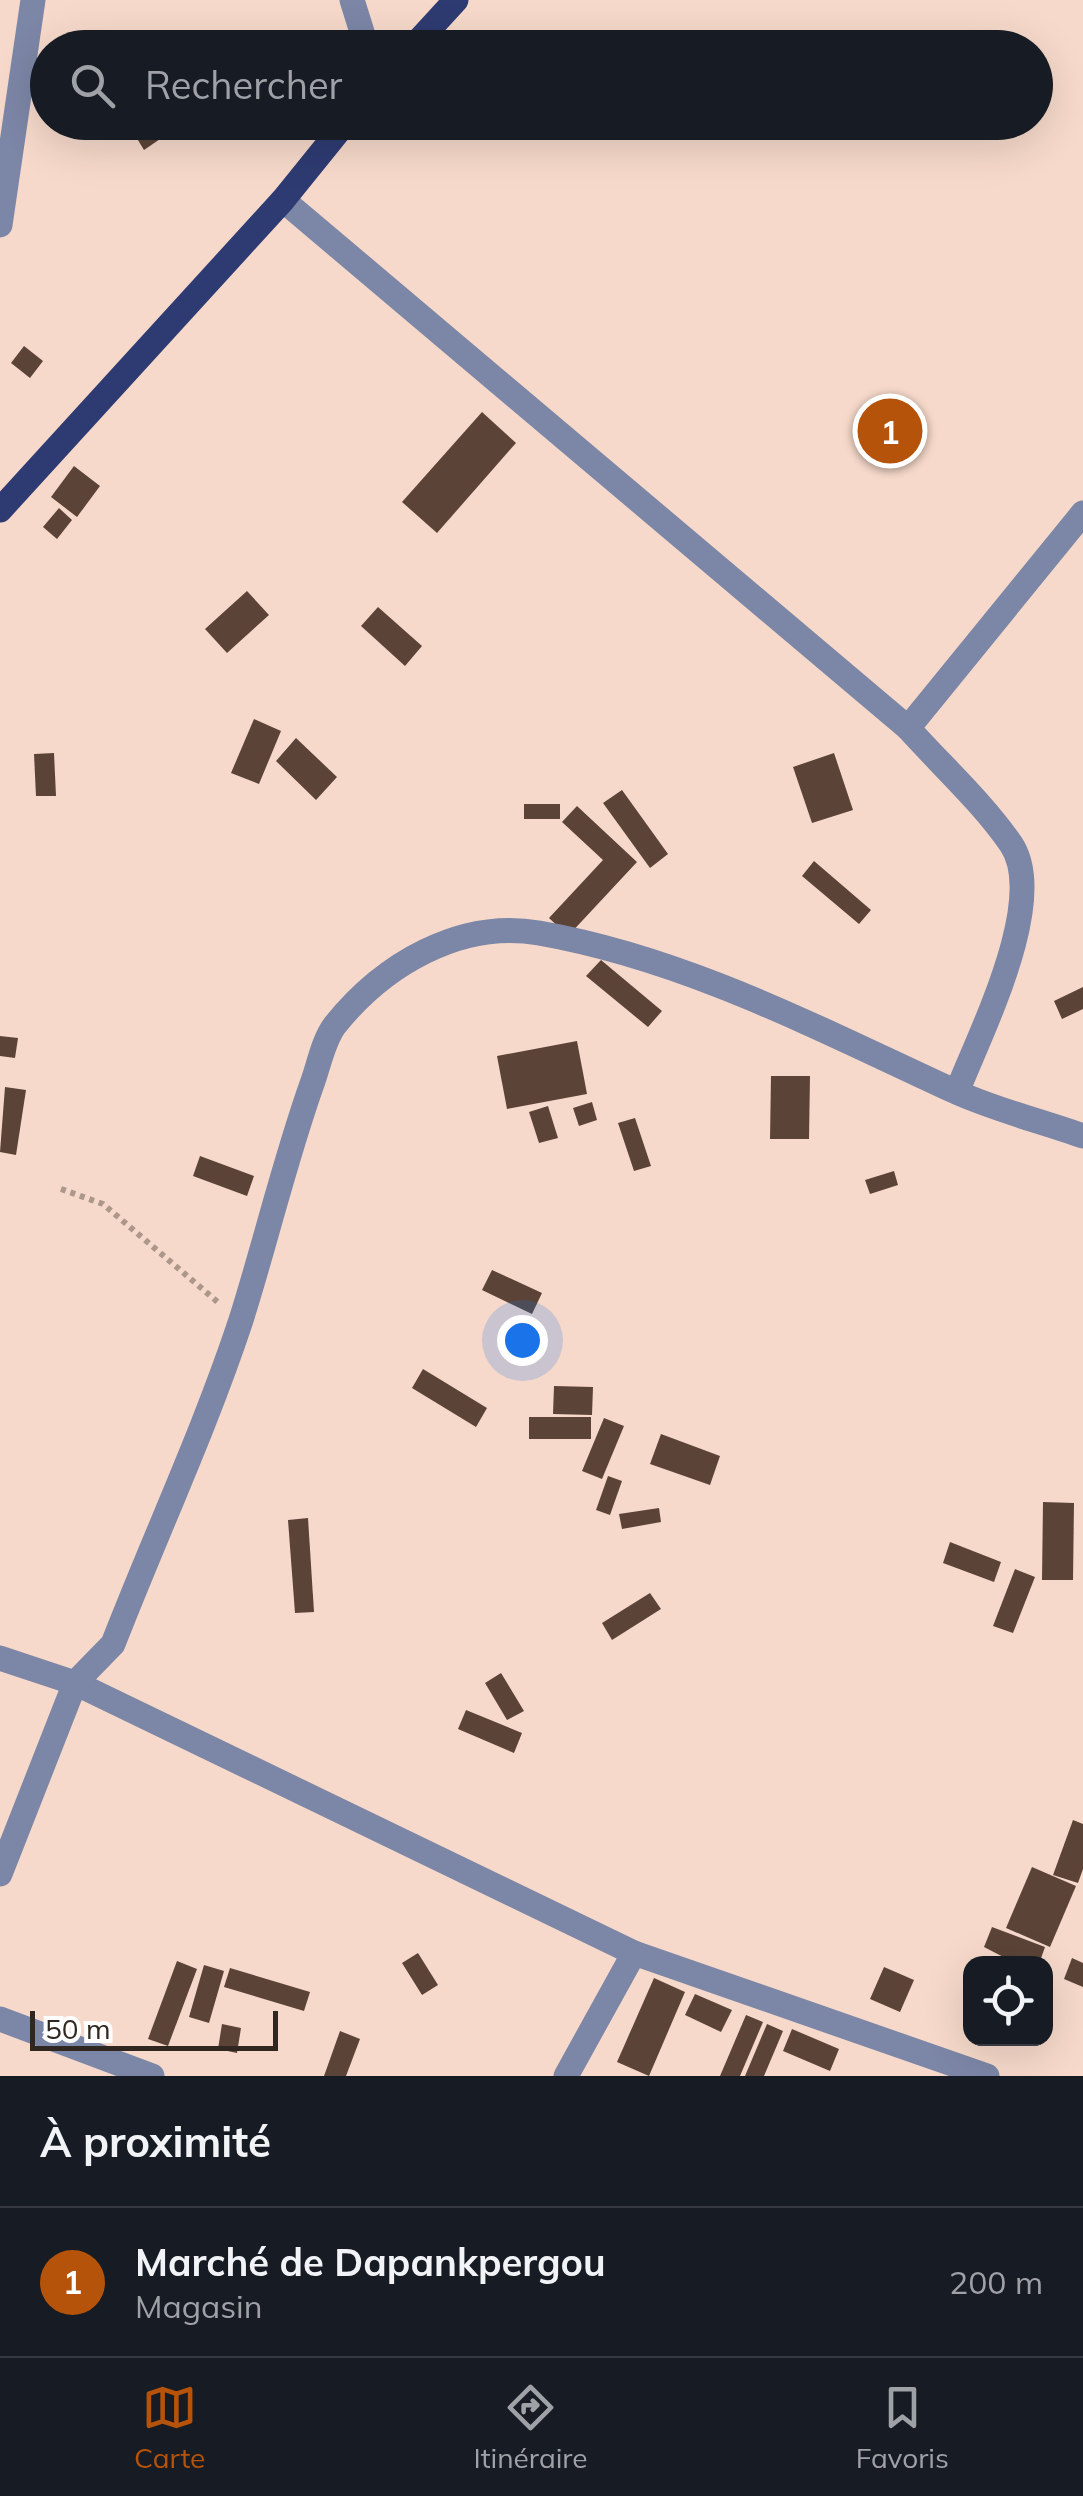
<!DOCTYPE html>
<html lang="fr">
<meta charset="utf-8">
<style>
:root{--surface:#171b24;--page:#242831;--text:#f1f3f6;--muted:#9ea1a6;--line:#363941;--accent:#b45309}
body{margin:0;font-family:Mulish,sans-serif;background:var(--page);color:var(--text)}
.controls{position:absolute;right:30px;bottom:30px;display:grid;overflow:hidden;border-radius:20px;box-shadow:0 10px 40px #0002}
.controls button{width:90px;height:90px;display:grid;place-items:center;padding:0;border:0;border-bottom:2px solid var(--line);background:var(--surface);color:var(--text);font:50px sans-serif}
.scale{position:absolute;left:30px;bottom:25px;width:248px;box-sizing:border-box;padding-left:10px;border:5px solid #312721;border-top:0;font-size:28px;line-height:35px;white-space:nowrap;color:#312721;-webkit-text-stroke:8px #fff;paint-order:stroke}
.you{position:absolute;left:522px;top:1340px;width:35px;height:35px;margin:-25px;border:8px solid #fff;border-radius:50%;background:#1a73e8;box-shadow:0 0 0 15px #1a73e833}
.badge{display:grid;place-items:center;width:65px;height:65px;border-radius:50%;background:var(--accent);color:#fff;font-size:32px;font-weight:700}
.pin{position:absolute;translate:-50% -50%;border:5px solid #fff;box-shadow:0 2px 10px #0006}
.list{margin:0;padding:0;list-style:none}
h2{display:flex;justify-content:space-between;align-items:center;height:130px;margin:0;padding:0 40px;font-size:42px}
h2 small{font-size:32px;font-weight:400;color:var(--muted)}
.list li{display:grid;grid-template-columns:65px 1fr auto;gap:30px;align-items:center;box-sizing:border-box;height:150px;padding:0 40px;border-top:2px solid var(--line)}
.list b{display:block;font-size:38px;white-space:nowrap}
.list p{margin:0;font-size:32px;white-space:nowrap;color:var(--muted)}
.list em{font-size:32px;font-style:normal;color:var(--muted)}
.icon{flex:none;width:55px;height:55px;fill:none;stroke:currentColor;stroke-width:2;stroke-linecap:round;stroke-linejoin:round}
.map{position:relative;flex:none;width:1083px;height:2076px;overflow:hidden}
.search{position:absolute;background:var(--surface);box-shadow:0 10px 40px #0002;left:30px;right:30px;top:30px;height:110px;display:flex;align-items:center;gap:25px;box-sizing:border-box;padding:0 35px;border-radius:55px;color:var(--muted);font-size:38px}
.sheet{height:280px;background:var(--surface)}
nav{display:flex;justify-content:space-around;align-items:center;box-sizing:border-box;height:140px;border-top:2px solid var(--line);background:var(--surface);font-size:28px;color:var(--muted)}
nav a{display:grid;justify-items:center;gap:5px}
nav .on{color:var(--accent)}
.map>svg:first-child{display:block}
</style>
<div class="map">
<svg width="1083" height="2076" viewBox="0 0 1083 2076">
<rect width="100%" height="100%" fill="#f6d9ca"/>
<g fill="#5b4437">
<polygon points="127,122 153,122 163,137 144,150"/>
<polygon points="24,346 43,361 30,378 11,363"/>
<polygon points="482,412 516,443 437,533 402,502"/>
<polygon points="74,466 100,486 77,517 51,497"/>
<polygon points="59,508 72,520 57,539 43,527"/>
<polygon points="247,591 269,615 227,653 205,629"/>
<polygon points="378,607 422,646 405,666 361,626"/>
<polygon points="254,719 281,731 259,784 231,773"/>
<polygon points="296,738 337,777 316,800 276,761"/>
<polygon points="54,753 56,796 36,796 34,754"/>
<polygon points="834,753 853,810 812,823 793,767"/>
<polygon points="622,790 668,854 650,868 603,803"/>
<rect x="524" y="804" width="36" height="15"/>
<polygon points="577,806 637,862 568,936 549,918 603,860 562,822"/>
<polygon points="814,861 871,910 859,924 802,876"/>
<polygon points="601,960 662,1011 648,1027 586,976"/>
<polygon points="1083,987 1083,1009 1062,1019 1054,1001"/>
<polygon points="0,1036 18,1038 15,1058 0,1056"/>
<polygon points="577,1041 587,1094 507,1109 497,1056"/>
<polygon points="771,1076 810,1076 809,1139 770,1139"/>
<polygon points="5,1087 26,1090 16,1155 0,1152"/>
<polygon points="592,1102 597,1120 579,1126 573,1108"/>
<polygon points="548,1106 558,1138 539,1143 529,1112"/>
<polygon points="635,1118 651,1166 634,1171 618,1123"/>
<polygon points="200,1156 254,1176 247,1196 193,1176"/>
<polygon points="894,1171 898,1185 870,1194 865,1180"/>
<polygon points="492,1270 542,1293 532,1314 482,1290"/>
<polygon points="423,1369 487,1408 476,1427 412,1388"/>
<polygon points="554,1386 593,1387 592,1415 553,1414"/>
<rect x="529" y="1417" width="62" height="22"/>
<polygon points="604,1418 624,1426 602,1479 582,1471"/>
<polygon points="661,1434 720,1456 710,1485 650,1464"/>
<polygon points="608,1476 622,1481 610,1515 596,1510"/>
<polygon points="1043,1502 1074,1503 1073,1580 1042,1580"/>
<polygon points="659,1508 661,1522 622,1529 619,1514"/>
<polygon points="308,1518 314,1612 295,1613 288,1520"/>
<polygon points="950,1542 1001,1562 994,1582 943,1563"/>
<polygon points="1015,1569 1035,1577 1013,1633 993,1626"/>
<polygon points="650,1593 661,1609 612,1640 602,1623"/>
<polygon points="501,1673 524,1711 507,1720 485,1683"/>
<polygon points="466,1710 522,1733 514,1753 458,1729"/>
<polygon points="1073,1820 1083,1824 1083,1869 1078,1883 1053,1875"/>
<polygon points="1032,1867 1076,1886 1050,1947 1006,1928"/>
<polygon points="992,1927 1045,1947 1039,1964 1017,1964 984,1947"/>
<polygon points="418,1953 438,1985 422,1995 402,1963"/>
<polygon points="1072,1958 1083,1963 1083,1987 1064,1979"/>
<polygon points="177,1961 197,1969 168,2046 148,2039"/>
<polygon points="204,1965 224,1971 209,2023 189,2017"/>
<polygon points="884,1967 914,1980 900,2012 870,1999"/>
<polygon points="230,1968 310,1992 304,2011 224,1987"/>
<polygon points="654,1978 685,1992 649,2076 617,2062"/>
<polygon points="695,1994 732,2010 721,2032 685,2015"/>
<polygon points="746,2015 763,2022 740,2076 720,2076"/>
<polygon points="222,2024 241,2028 237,2053 218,2049"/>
<polygon points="767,2024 783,2031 764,2076 745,2076"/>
<polygon points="792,2029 839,2049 830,2071 783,2051"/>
<polygon points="340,2031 360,2039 346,2076 324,2076"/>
</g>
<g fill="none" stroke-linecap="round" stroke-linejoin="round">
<polyline stroke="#ad978b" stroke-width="6" stroke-dasharray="5 5" stroke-linecap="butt" points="61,1189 103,1204 220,1304"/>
<g stroke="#7c86a6" stroke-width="25">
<polyline points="352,0 367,48"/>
<polyline points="283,200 908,728"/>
<polyline points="0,225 33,0"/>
<path d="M 957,1092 C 979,1035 1049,900 1011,844 C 982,802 942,766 908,728 L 1083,513"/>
<polyline points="0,1658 75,1683 634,1953 987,2076"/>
<path d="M 0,1874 L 75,1683 L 113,1644 C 155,1536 205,1429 241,1320 C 266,1241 285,1159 313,1081 C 319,1064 324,1039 335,1025 C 383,965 460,919 539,933 C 687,959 819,1029 954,1091 C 995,1110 1041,1121 1083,1136"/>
<polyline points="0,2019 152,2076"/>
<polyline points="566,2076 634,1953"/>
</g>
<g stroke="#2e3b72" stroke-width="25">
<polyline points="412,48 456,0"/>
<polyline points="0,510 283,200 346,122"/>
</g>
</g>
</svg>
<div class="controls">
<button><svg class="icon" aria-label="locate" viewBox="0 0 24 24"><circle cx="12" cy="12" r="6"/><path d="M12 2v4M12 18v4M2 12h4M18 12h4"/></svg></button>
</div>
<div class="scale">50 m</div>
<div class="you"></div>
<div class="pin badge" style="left:890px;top:431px">1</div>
<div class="search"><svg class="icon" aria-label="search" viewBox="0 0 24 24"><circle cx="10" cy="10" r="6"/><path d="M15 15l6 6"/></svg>Rechercher</div>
</div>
<section class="sheet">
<h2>À proximité<small></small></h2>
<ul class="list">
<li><span class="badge">1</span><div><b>Marché de Dapankpergou</b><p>Magasin</p></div><em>200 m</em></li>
</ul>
</section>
<nav>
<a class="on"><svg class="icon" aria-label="map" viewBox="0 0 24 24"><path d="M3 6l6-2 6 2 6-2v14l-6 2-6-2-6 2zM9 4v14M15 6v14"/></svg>Carte</a>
<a><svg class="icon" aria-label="directions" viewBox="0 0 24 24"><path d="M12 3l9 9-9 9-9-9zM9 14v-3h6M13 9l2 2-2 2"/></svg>Itinéraire</a>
<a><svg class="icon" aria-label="saved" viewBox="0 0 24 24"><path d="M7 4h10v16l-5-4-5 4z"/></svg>Favoris</a>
</nav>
